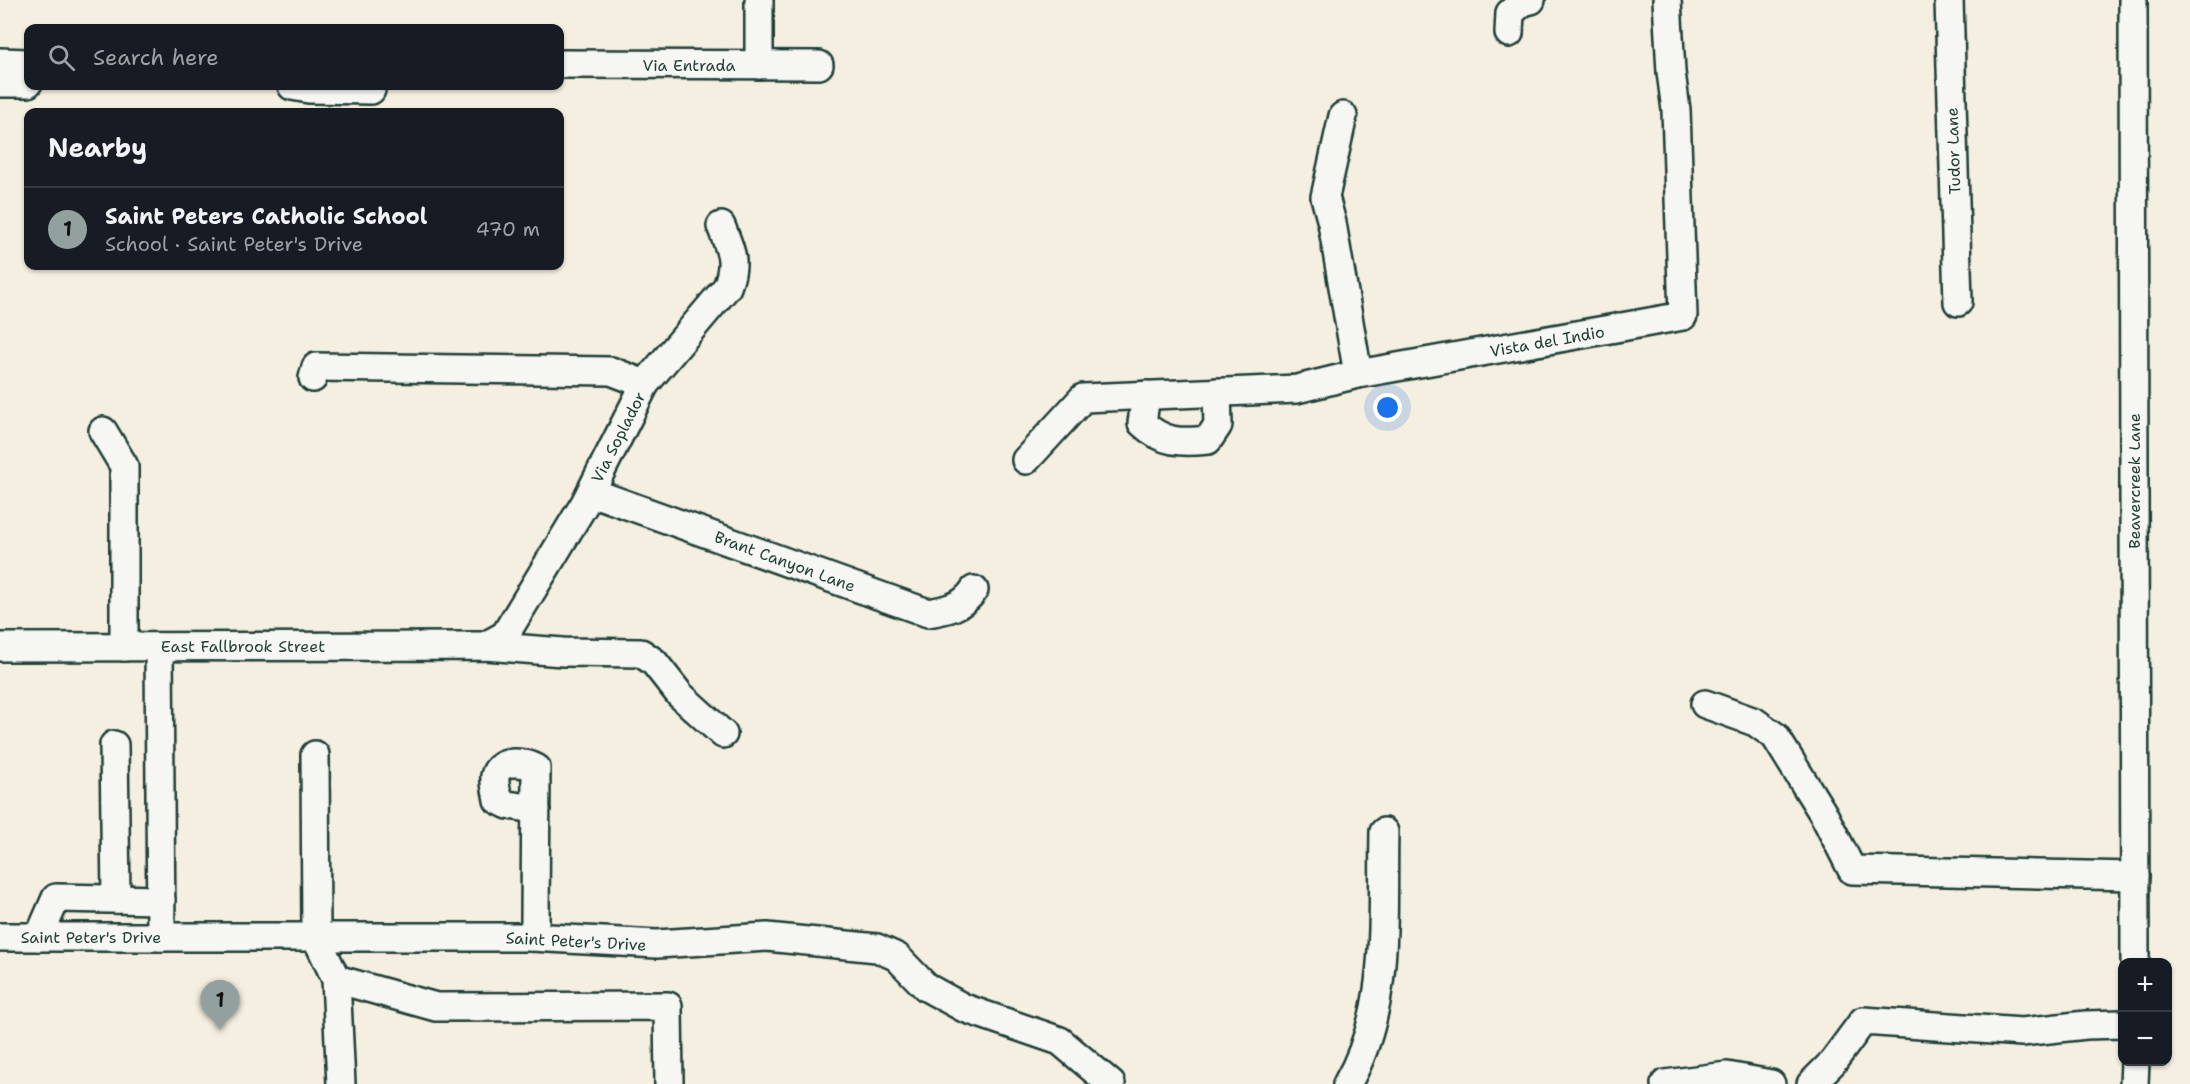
<!DOCTYPE html>
<meta charset="utf-8">
<style>
:root{--surface:#171b24;--page:#20242c;--text:#f1f3f6;--muted:#9ea1a6;--line:#363941;--accent:#92a19f}
body{margin:0;font-family:"Shantell Sans",sans-serif;background:var(--page);color:var(--text)}
.controls{position:absolute;right:18px;bottom:18px;display:grid;overflow:hidden;border-radius:12px;box-shadow:0 2px 4px #0004}
.controls button{width:54px;height:54px;display:grid;place-items:center;padding:0;border:0;border-bottom:2px solid var(--line);background:var(--surface);color:var(--text);font:30px sans-serif}
.you{position:absolute;left:1388px;top:408px;width:21px;height:21px;margin:-15px;border:4px solid #fff;border-radius:50%;background:#1a73e8;box-shadow:0 0 0 9px #1a73e833}
.badge{display:grid;place-items:center;width:39px;height:39px;border-radius:50%;background:var(--accent);color:#111;font-size:20px;font-weight:700}
.pin{position:absolute;translate:-50% -50px;filter:drop-shadow(0 2px 3px #0008)}
.pin::after{content:'';position:absolute;top:32px;width:21px;height:18px;background:inherit;clip-path:polygon(0 0,100% 0,50% 100%)}
.list{margin:0;padding:0;list-style:none}
h2{display:flex;justify-content:space-between;align-items:center;height:78px;margin:0;padding:0 24px;font-size:26px}
h2 small{font-size:20px;font-weight:400;color:var(--muted)}
.list li{display:grid;grid-template-columns:39px 1fr auto;gap:18px;align-items:center;box-sizing:border-box;height:84px;padding:0 24px;border-top:2px solid var(--line)}
.list b{display:block;font-size:22px;white-space:nowrap}
.list p{margin:0;font-size:20px;white-space:nowrap;color:var(--muted)}
.list em{font-size:20px;font-style:normal;color:var(--muted)}
.icon{flex:none;width:33px;height:33px;fill:none;stroke:currentColor;stroke-width:2;stroke-linecap:round;stroke-linejoin:round}
.map{position:relative;flex:none;width:2190px;height:1084px;overflow:hidden}
.search{position:absolute;background:var(--surface);box-shadow:0 2px 4px #0004;left:24px;top:24px;width:540px;height:66px;display:flex;align-items:center;gap:15px;box-sizing:border-box;padding:0 21px;border-radius:12px;color:var(--muted);font-size:22px}
.panel{position:absolute;background:var(--surface);box-shadow:0 2px 4px #0004;left:24px;top:108px;width:540px;height:162px;border-radius:12px}
.map>svg:first-child{display:block}
</style>
<div class="map">
<svg width="2190" height="1084" viewBox="0 0 2190 1084">
<rect width="100%" height="100%" fill="#f5efe2"/>
<filter id="ink" filterUnits="userSpaceOnUse"><feTurbulence type="fractalNoise" baseFrequency=".0167" numOctaves="2"/><feDisplacementMap in="SourceGraphic" scale="12" xChannelSelector="R" yChannelSelector="G"/><feConvolveMatrix kernelMatrix="1 2 1 2 8 2 1 2 1" color-interpolation-filters="sRGB"/></filter>
<g filter="url(#ink)">
<g fill="none" stroke-linecap="round" stroke-linejoin="round">
<defs>
<g id="minor">
<polyline points="759,0 759,65"/>
<polyline points="1949,0 1958,302"/>
<polyline points="2133,0 2135,962"/>
<polyline points="1509,33 1510,13 1523,2 1531,0"/>
<polyline points="0,62 28,63"/>
<polyline points="560,64 819,65"/>
<polyline points="0,83 28,83"/>
<polyline points="292,86 309,89 371,90"/>
<polyline points="1343,116 1325,197 1332,223 1358,374 1683,316 1676,110 1671,72 1667,0"/>
<polyline points="313,378 316,367 611,371 645,384"/>
<path d="M 1146,395 L 1142,423 C 1163,443 1181,443 1208,440 L 1218,425 L 1217,392"/>
<polyline points="103,431 124,466 124,647"/>
<polyline points="1026,460 1083,398 1297,389 1358,374"/>
<path d="M 591,492 L 928,613 C 946,610 963,607 974,590"/>
<path d="M 485,646 L 505,635 L 585,503 L 645,384 L 727,287 C 737,261 731,251 721,226"/>
<polyline points="0,647 485,646 563,652 641,653 654,662 680,695 723,734"/>
<polyline points="159,647 161,937"/>
<polyline points="1705,704 1755,722 1775,736 1824,815 1852,870 2135,876"/>
<polyline points="114,745 116,899"/>
<polyline points="315,755 316,937 336,979 436,1007 668,1006 669,1084"/>
<polyline points="0,937 531,937 657,944 767,937 877,948 897,957 926,987 964,1008 1060,1041 1111,1084"/>
<polyline points="39,937 56,898 161,900"/>
<path d="M 531,937 L 535,923 L 536,768 C 525,762 499,758 495,776 C 494,783 497,793 498,800 L 508,805 L 536,809"/>
<polyline points="336,979 341,1084"/>
<path d="M 1347,1084 C 1391,1009 1382,915 1384,832"/>
<polyline points="1665,1084 1727,1076 1771,1084"/>
<polyline points="1811,1084 1832,1063 1863,1021 2022,1032 2086,1025 2122,1024"/>
<polyline points="2134,1084 2135,1062"/>
</g>
</defs>
<use href="#minor" stroke="#1f3d34" stroke-width="32"/>
<use href="#minor" stroke="#f6f6f2" stroke-width="27"/>
</g>
</g>
<g text-anchor="middle" stroke-width="6" stroke-linejoin="round" paint-order="stroke">
<g font-size="16" fill="#1f3d34" stroke="#f6f6f2">
<text x="689" y="71">Via Entrada</text>
<text transform="translate(1953 151) rotate(-92)" y="6">Tudor Lane</text>
<text transform="translate(1547 341) rotate(-10)" y="6">Vista del Indio</text>
<text transform="translate(618 437) rotate(-63)" y="6">Via Soplador</text>
<text transform="translate(2134 481) rotate(-90)" y="6">Beavercreek Lane</text>
<text transform="translate(785 561) rotate(20)" y="6">Brant Canyon Lane</text>
<text x="243" y="652">East Fallbrook Street</text>
<text x="91" y="943">Saint Peter's Drive</text>
<text transform="translate(576 941) rotate(3)" y="6">Saint Peter's Drive</text>
</g>
</g>
</svg>
<div class="controls">
<button>+</button>
<button>−</button>
</div>
<div class="you"></div>
<div class="pin badge" style="left:220px;top:1030px">1</div>
<div class="search"><svg class="icon" aria-label="search" viewBox="0 0 24 24"><circle cx="10" cy="10" r="6"/><path d="M15 15l6 6"/></svg>Search here</div>
<section class="panel">
<h2>Nearby<small></small></h2>
<ul class="list">
<li><span class="badge">1</span><div><b>Saint Peters Catholic School</b><p>School · Saint Peter's Drive</p></div><em>470 m</em></li>
</ul>
</section>
</div>
